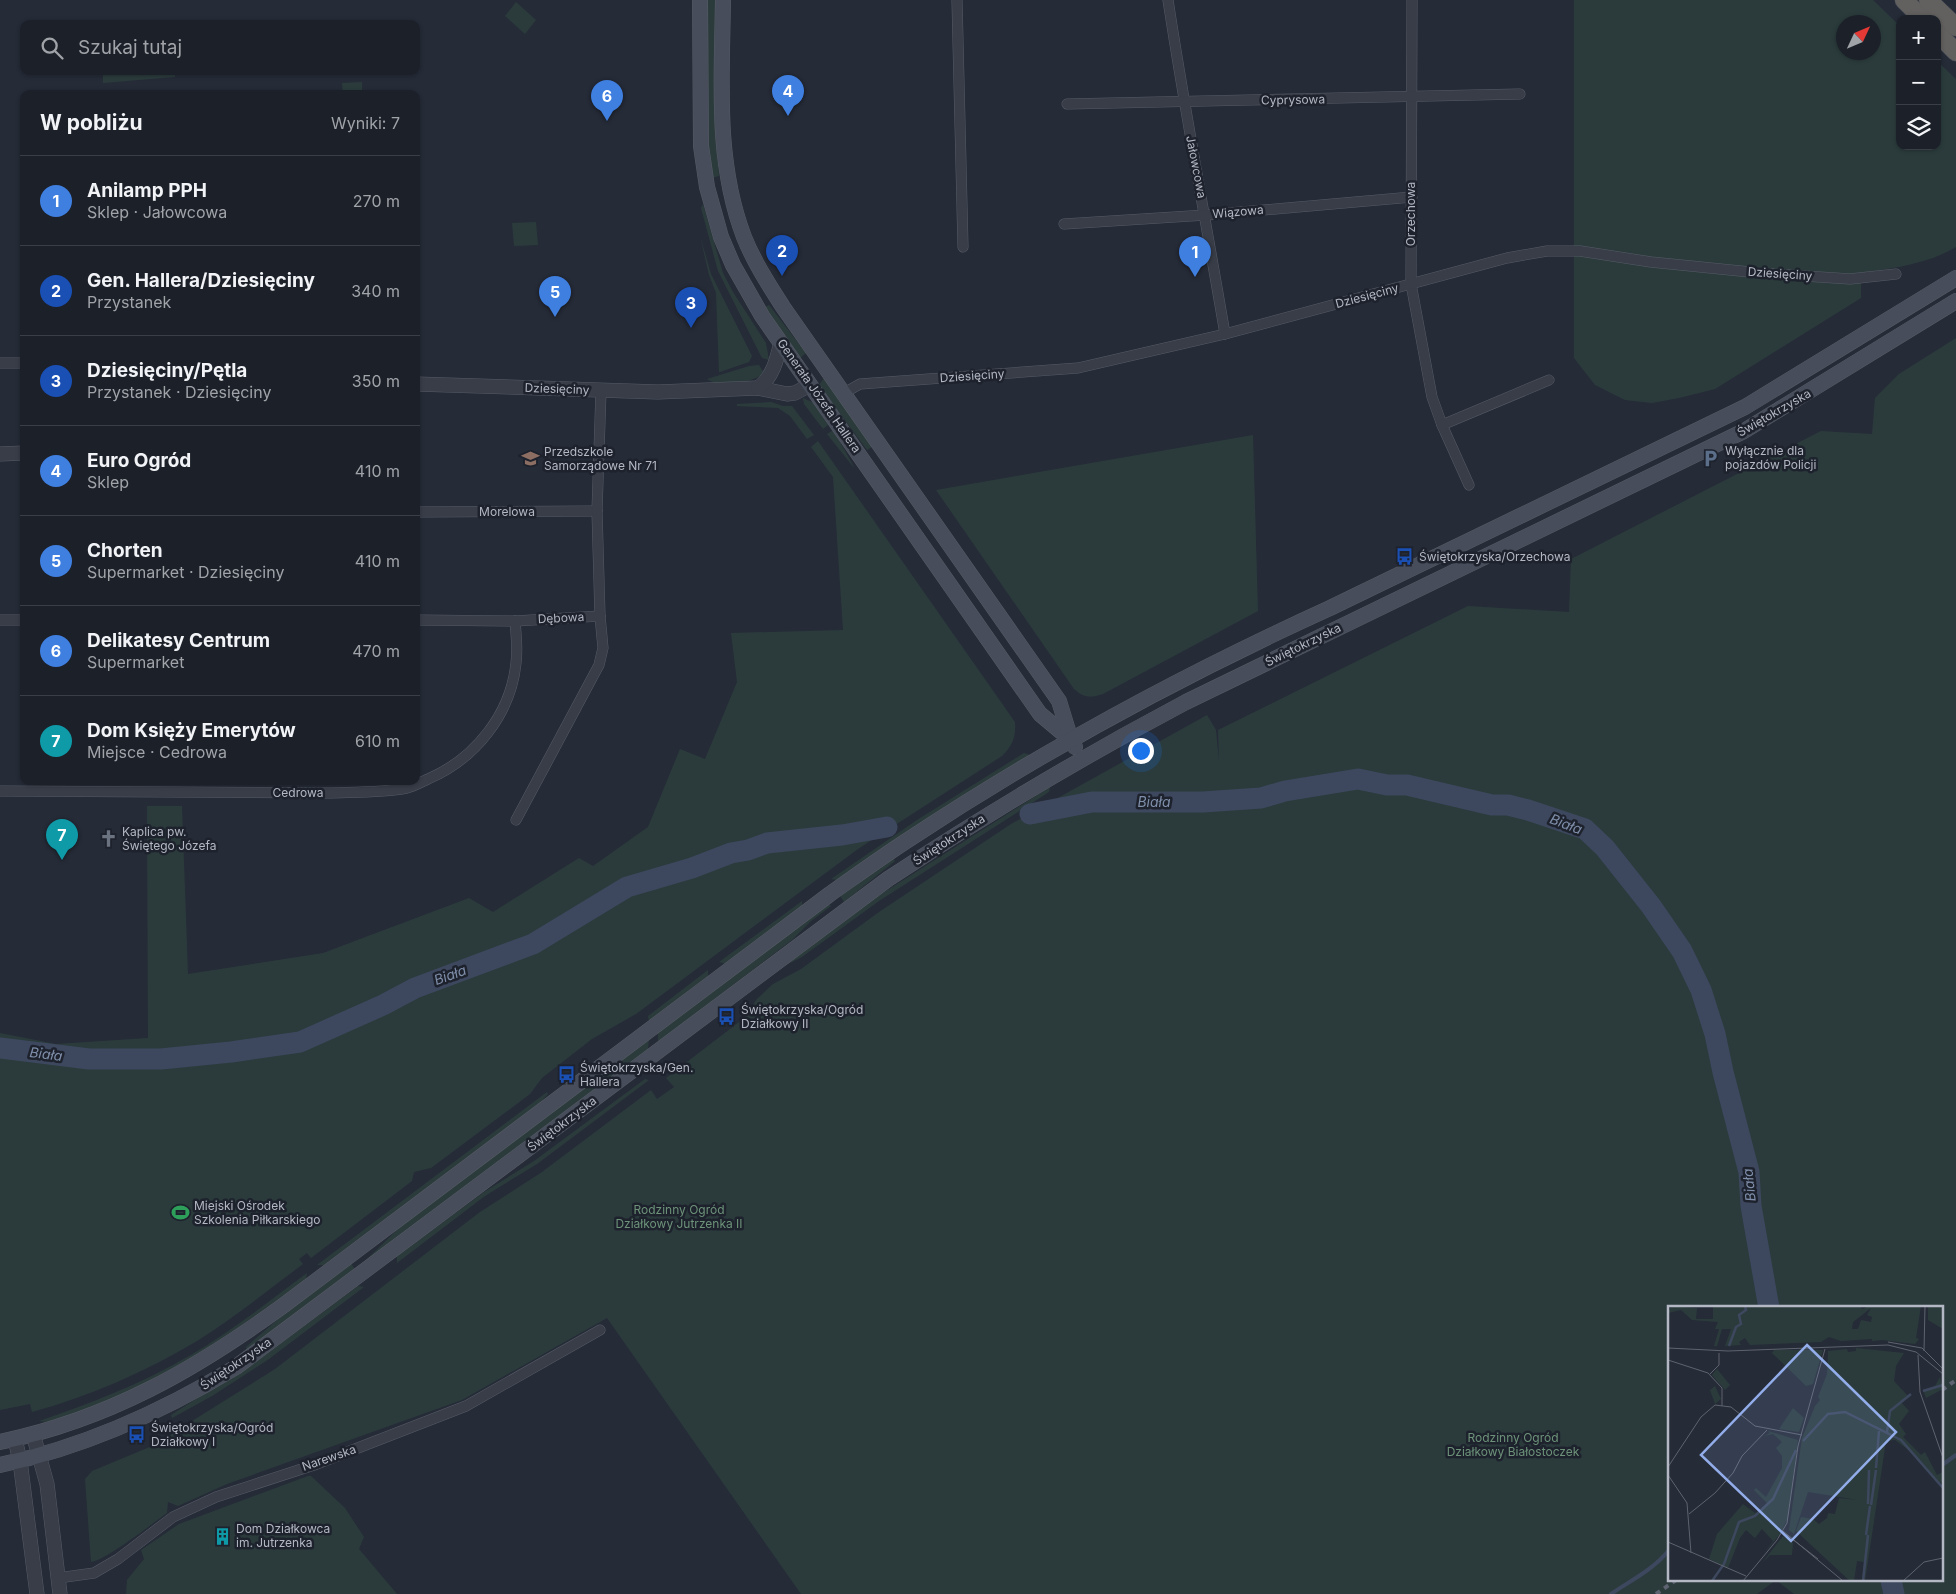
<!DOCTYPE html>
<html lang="pl">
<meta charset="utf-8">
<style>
:root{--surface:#1c2029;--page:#292d35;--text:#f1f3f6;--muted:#a0a3a8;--line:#3a3e46;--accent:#92adea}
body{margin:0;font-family:Inter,sans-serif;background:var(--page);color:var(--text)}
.controls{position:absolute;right:15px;top:15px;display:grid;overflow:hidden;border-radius:10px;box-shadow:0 1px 4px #0004}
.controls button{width:45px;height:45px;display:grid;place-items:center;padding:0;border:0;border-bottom:1px solid var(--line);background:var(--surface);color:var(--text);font:25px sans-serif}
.compass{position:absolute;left:1836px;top:15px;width:45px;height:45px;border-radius:50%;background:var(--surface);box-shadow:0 1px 4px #0004;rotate:46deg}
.you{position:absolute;left:1140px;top:750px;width:18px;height:18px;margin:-12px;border:4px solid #fff;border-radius:50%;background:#1a73e8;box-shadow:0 0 0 8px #1a73e833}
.badge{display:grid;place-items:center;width:32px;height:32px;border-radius:50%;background:var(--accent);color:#fff;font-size:16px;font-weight:700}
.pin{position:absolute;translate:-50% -41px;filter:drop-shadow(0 1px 2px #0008)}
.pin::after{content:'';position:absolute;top:26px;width:18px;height:15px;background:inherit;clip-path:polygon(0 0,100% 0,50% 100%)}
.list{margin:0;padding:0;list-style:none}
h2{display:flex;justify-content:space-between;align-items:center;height:65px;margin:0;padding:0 20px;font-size:21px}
h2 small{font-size:16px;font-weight:400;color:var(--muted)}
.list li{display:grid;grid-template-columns:32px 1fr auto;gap:15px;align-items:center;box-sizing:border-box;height:90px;padding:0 20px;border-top:1px solid var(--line)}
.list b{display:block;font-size:19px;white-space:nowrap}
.list p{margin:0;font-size:16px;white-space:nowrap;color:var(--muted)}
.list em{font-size:16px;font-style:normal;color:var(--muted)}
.icon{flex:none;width:28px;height:28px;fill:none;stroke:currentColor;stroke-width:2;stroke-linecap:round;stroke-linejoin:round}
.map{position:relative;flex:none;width:1956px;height:1594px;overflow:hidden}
.search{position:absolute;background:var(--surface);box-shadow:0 1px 4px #0004;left:20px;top:20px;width:400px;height:55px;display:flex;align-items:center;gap:12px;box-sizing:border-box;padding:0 18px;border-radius:10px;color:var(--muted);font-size:19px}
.panel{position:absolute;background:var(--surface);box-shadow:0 1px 4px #0004;left:20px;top:90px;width:400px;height:695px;border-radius:10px}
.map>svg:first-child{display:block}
</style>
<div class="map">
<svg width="1956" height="1594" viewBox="0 0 1956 1594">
<rect width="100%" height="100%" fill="#252b37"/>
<g fill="#2b3b3c" fill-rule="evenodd">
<polygon points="708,0 715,0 715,126 719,176 712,178 708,152"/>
<path d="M 1574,0 L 1873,0 L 1900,26 L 1900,146 L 1937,146 L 1937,61 L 1956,79 L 1956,247 C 1928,264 1894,268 1861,273 L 1861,298 L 1715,389 L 1679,398 L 1652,403 L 1625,400 L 1595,385 L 1574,358 ZM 1844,22 L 1874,22 L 1874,52 L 1844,52 Z"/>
<polygon points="516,2 536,20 525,34 505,16"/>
<polygon points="103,71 175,71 175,77 103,83"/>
<polygon points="362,82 362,94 343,94 342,83"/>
<polygon points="703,204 723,273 733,292 766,343 769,360 762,358 718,271 701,208"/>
<polygon points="536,222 538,245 514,246 512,223"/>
<polygon points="700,236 711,274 752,356 749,362 720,372 719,372 716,293 709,275"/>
<polygon points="769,305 806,353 800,358 765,307"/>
<path d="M 1956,338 L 1956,1594 L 1794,1594 L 1776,1580 L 1757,1594 L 801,1594 L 607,1318 L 462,1400 L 227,1484 L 178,1506 L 168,1502 L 167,1513 C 152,1524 106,1560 91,1562 L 85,1479 L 92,1471 L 152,1446 L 275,1369 L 480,1212 L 542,1172 L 651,1090 L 657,1099 L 674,1087 L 666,1078 L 743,1019 L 757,999 L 773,984 L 801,969 L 879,912 L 1011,824 L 1207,715 L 1216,730 L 1219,761 L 1218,730 L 1468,606 L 1569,612 L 1571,559 L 1821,431 L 1872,434 L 1875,398 L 1899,374 ZM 1670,1308 L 1942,1308 L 1942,1580 L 1670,1580 Z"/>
<path d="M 759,365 L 764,373 C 752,383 721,389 707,379 L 749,366 Z"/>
<polygon points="824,378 872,447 867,450 819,385"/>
<polygon points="803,398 814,403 828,425 823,429 804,404"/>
<polygon points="771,402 783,406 792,406 814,435 807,439 790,416 778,408 737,406 737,404"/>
<polygon points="832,431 834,431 855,469 827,434"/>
<path d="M 1253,435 L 1258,611 L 1103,694 C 1090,698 1084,698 1074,689 L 936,490 Z"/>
<path d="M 818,441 L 1015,722 C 1016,737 1013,745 1002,756 L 858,849 L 636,1014 L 592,1039 L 542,1078 L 530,1094 L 431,1168 L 414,1172 L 412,1181 L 311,1258 L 307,1253 L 299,1259 L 303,1264 C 268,1290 234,1318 197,1341 C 145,1372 90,1396 32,1412 L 30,1404 L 0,1410 L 0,1033 L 56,1044 L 148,1038 L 147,806 L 182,806 L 188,974 L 323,953 L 469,898 L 493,912 L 579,858 L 593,866 L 648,827 L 680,749 L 705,759 L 737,682 L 731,633 L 843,630 L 833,477 L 811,447 Z"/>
<polygon points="1024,753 1030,755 920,824 837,880 831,879 917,820"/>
<polygon points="1050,787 1049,792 879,901 802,957 780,968 878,896"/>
<polygon points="893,858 895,861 844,902 840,896"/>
<polygon points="802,901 802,906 726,964 719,962"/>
<polygon points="829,904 831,906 810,922 792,940 658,1042 658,1032"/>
<polygon points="708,970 708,976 649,1021 648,1016"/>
<polygon points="649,1039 648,1049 366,1262 364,1262 403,1224"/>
<polygon points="645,1079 649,1080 537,1164 485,1196 397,1263 397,1256 484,1192 534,1161"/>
<polygon points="547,1092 548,1094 540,1103 324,1265 317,1265"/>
<polygon points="351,1263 355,1270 247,1350 246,1347 292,1307"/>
<path d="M 307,1273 L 306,1279 C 234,1332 165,1381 79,1411 C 67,1416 52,1424 39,1421 C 91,1403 141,1384 189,1356 C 231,1332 269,1301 307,1273 Z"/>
<polygon points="358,1286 364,1287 269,1359 212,1396 172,1418 171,1415 265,1355"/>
<polygon points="308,1476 311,1476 345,1508 364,1537 359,1549 397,1594 126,1594 127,1580 144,1559 141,1550 179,1524"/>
</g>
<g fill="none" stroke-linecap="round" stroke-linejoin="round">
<g stroke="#3d485f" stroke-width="4">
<polyline points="1942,1465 1956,1455"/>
<path d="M 1611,1594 C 1633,1579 1653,1570 1670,1549"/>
</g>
<g stroke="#3d485f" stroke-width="21">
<polyline points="1030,814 1092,802 1203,802 1261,798 1285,791 1358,779 1387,785 1407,785 1492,805 1508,805 1528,810 1585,829 1605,848 1651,906 1682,951 1701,990 1715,1034 1723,1072 1749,1172 1751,1206 1769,1308"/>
<polyline points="0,1048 89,1059 161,1059 231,1052 300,1042 383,1005 415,988 533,944 627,887 692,868 731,853 748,850 767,843 842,835 887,827"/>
<polyline points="1891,1580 1894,1594"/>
</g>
<defs>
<g id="minor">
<polyline points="957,0 963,247"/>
<path d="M 1168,0 C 1185,112 1206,222 1225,334"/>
<polyline points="1412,0 1411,284 1432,397 1442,425 1469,485"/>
<polyline points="1067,104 1520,94"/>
<polyline points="1064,224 1206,215 1412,197"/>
<polyline points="0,363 24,363"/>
<polyline points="844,393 860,384 1078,368 1225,334 1507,258 1547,251 1580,251 1651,262 1760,273 1850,279 1896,274"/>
<polyline points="1442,425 1549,380"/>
<polyline points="416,512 597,511"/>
<polyline points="600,616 597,511 601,391"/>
<polyline points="0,620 24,620"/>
<polyline points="416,620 515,621 600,616 603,648 599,665 516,820"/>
<path d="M 0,791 L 327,793 C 353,792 381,793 407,788 C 414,786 422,782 428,779 C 475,759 511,714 516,663 C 518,649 516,634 515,621"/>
<polyline points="58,1578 94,1573 118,1559 173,1517 216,1497 314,1465 466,1406 600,1330"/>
</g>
<g id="tertiary">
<polyline points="416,384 658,392 758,388 787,394 795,393 810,385"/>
<path d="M 758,388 C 773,377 777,359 781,342"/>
<polyline points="0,454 24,453"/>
<polyline points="33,1434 47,1484 60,1594"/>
<polyline points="15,1439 20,1461 37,1594"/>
</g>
<g id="secondary">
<polyline points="700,0 701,146 707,187 721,237 733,265 762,316 1040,714 1071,740"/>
<path d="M 723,0 C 722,80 715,161 744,237 C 754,262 769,285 783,307 L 1059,701 L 1071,740 L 1075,747"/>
<path d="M 0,1442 C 109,1419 195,1370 284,1305 L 830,894 C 857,875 883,856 911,838 C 1044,750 1185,674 1330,608 L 1745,407 L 1956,278"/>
<path d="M 0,1465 C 85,1447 162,1412 236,1367 L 888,879 C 985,815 1084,756 1186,702 L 1744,431 L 1956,301"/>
</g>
<g id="trunk">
<polyline points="1904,0 1923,19"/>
<polyline points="1928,0 1956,27"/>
<polyline points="1937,33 1956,52"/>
</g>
</defs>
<use href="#minor" stroke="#565b66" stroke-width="11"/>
<use href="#tertiary" stroke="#565b66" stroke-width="15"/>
<use href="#secondary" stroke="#565b66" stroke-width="16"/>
<use href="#trunk" stroke="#434853" stroke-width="19"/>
<use href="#minor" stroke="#383d48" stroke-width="10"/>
<use href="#tertiary" stroke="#383d48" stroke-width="14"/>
<use href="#secondary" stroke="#474d5a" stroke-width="15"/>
<use href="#trunk" stroke="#62615f" stroke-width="18"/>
<g stroke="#5d6370" stroke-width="4" stroke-dasharray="5 5" stroke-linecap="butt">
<polyline points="1942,1390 1956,1380"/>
<polyline points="1656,1594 1676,1580"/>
</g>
</g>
<defs>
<symbol id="parking-bare" viewBox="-9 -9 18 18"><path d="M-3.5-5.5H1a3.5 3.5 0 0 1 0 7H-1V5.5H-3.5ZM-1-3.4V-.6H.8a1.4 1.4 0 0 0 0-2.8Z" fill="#5c6f8a" stroke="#1d222d" stroke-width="2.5" paint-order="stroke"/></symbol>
<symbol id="school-bare" viewBox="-9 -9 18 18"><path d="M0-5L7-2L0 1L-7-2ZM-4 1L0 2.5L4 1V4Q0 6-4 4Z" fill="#8d6e63" stroke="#1d222d" stroke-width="2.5" paint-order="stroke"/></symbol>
<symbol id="bus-bare" viewBox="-9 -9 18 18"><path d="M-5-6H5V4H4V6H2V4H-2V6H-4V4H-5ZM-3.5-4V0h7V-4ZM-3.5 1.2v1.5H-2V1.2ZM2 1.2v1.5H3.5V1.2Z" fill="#1a4fb4" stroke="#1d222d" stroke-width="2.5" paint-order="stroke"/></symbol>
<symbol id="church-bare" viewBox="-9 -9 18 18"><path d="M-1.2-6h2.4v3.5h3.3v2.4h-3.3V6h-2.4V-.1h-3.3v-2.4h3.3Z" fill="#6b7280" stroke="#1d222d" stroke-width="2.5" paint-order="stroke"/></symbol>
<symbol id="stadium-bare" viewBox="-9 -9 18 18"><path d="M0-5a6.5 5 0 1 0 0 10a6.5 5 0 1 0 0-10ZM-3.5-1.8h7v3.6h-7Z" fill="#2e9e5b" stroke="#1d222d" stroke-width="2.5" paint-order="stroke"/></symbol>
<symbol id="building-bare" viewBox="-9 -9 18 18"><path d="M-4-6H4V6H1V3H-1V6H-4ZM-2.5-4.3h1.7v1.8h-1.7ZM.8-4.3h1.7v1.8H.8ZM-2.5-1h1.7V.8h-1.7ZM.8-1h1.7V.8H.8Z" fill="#0f9aa8" stroke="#1d222d" stroke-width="2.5" paint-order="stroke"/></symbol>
</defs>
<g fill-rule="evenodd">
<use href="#parking-bare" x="1698" y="446" width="25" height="25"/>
<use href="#school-bare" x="518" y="446" width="25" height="25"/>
<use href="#bus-bare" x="1392" y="544" width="25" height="25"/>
<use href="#church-bare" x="96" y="826" width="25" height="25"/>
<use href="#bus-bare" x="714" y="1004" width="25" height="25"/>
<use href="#bus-bare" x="554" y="1062" width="25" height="25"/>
<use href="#stadium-bare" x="168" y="1200" width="25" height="25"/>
<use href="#bus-bare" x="124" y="1422" width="25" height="25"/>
<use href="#building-bare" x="210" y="1524" width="25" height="25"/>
</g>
<g text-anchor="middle" stroke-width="5" stroke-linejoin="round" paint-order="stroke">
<g font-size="12" fill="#b3b8c4" stroke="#1d222d">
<text transform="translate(1293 100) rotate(-1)" y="4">Cyprysowa</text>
<text transform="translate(1196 167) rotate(79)" y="4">Jałowcowa</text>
<text transform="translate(1238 212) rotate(-5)" y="4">Wiązowa</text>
<text transform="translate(1411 214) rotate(-90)" y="4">Orzechowa</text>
<text transform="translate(1780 274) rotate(4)" y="4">Dziesięciny</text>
<text transform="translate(1367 296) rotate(-15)" y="4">Dziesięciny</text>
<text transform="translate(972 376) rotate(-4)" y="4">Dziesięciny</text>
<text transform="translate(557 389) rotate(2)" y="4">Dziesięciny</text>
<text transform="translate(819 396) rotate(55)" y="4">Generała Józefa Hallera</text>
<text transform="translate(1774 413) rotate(-30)" y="4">Świętokrzyska</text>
<text x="507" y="516">Morelowa</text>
<text transform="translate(561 618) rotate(-3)" y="4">Dębowa</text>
<text transform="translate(1303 645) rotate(-26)" y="4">Świętokrzyska</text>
<text x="298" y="797">Cedrowa</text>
<text transform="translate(949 840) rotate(-33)" y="4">Świętokrzyska</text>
<text transform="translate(562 1124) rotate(-37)" y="4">Świętokrzyska</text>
<text transform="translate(236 1364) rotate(-34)" y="4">Świętokrzyska</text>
<text transform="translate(329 1458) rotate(-19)" y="4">Narewska</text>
</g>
<g font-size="12" fill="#b3b8c4" stroke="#1d222d" text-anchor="start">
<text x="1725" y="455">Wyłącznie dla<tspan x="1725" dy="14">pojazdów Policji</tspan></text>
<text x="544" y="456">Przedszkole<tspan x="544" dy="14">Samorządowe Nr 71</tspan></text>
<text x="1419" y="561">Świętokrzyska/Orzechowa</text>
<text x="122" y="836">Kaplica pw.<tspan x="122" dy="14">Świętego Józefa</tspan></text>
<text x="741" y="1014">Świętokrzyska/Ogród<tspan x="741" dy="14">Działkowy II</tspan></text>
<text x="580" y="1072">Świętokrzyska/Gen.<tspan x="580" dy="14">Hallera</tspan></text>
<text x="194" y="1210">Miejski Ośrodek<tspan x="194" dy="14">Szkolenia Piłkarskiego</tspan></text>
<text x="151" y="1432">Świętokrzyska/Ogród<tspan x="151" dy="14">Działkowy I</tspan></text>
<text x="236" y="1533">Dom Działkowca<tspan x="236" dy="14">im. Jutrzenka</tspan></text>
</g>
<g font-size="12" fill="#6d9279" stroke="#1d222d">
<text x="679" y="1214">Rodzinny Ogród<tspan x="679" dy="14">Działkowy Jutrzenka II</tspan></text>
<text x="1513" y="1442">Rodzinny Ogród<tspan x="1513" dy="14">Działkowy Białostoczek</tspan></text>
</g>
<g font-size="14" font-style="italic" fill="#7f8ea9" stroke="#1d222d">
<text x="1154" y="807">Biała</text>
<text transform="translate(1566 824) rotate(21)" y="5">Biała</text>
<text transform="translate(450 975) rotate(-20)" y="5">Biała</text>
<text transform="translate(46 1054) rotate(7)" y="5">Biała</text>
<text transform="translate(1749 1185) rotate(-96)" y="5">Biała</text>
</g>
</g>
<g transform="translate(1668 1306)">
<rect width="275" height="275" fill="#252b37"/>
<path d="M 3,0 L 29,2 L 28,13 L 45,13 L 45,0 L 191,0 L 195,3 L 200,0 L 253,0 L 248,32 L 251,33 L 247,38 L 214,34 L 186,37 L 204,35 L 204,33 L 173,35 L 161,31 L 153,36 L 82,39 L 77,32 L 71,36 L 73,39 L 57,40 L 63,23 L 54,23 L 49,40 L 46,40 L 51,23 L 47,23 L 50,16 L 24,14 L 13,4 L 0,7 ZM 203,2 L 199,9 L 204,11 L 203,16 L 193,14 L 190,23 L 184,23 L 185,16 ZM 260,0 L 275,0 L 275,23 L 260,14 ZM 188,42 L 236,47 L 228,60 L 226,75 L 240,90 L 233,96 L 241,105 L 231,118 L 238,128 L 235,131 L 253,149 L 257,146 L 269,169 L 275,166 L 275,175 L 270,178 L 242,145 L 227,134 L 218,135 L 197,275 L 194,275 L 196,256 L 189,255 L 186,275 L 182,275 L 128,225 L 133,211 L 145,213 L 151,218 L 159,212 L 160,207 L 167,208 L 171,192 L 190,194 L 140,186 L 126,228 L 121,224 L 134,132 L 147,100 L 152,94 L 150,91 L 159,68 L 160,45 L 179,43 L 180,46 L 188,45 ZM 106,44 L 155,44 L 145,78 L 138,80 L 104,47 ZM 49,63 L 62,79 L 57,84 L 44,69 ZM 272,71 L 275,83 L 258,92 L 255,84 L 267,80 ZM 47,80 L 53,93 L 47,98 L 42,84 ZM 125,102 L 136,112 L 131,126 L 111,123 ZM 100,125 L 130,134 L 120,212 L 112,228 L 94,250 L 105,235 L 94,223 L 87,232 L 78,224 L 72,232 L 60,262 L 41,253 L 49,228 L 75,198 L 87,207 L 95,202 L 99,197 L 86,184 L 88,182 L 98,191 L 114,162 L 114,150 L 108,142 L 114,136 L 105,128 L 96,130 L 102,127 ZM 115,230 L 125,237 L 124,249 L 102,249 L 94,257 Z" fill="#2b3b3c" fill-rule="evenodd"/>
<path fill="none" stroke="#3d485f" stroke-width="2.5" d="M 61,40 L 68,21 L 73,18 L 71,9 L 78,4 L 77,0M 255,85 L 275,79M 219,126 L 222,105 L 243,88M 135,135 L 160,108 L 177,106 L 233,134 L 275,182M 208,162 L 211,125M 200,198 L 201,164M 203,199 L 208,164M 198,229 L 202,200M 44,275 L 56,258 L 71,216 L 87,210 L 105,193 L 128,144M 195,275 L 200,229"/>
<path fill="none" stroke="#5e636f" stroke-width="1" d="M 220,36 L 254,42 L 275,63M 0,42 L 60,45 L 220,39 L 248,46 L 275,68M 256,45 L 257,0M 250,49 L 252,86 L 275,152M 0,54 L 40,67 L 54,82 L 54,100M 42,68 L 51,59 L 51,47M 0,161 L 33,111 L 47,99 L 63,101 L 87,120 L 134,129M 0,169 L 19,197 L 23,247M 21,208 L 47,187 L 65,167 L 74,150 L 99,124M 115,225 L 175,275M 115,226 L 150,253M 0,236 L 78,270M 75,275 L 109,234 L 119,217 L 130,140 L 157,43M 235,275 L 256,256 L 275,252"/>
<path fill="#92adea" fill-opacity="0.15" stroke="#92adea" stroke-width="2.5" d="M 139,39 L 228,126 L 123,235 L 33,149 Z"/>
<rect width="275" height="275" fill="none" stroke="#b3b8c4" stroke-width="2.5"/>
</g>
</svg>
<div class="controls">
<button>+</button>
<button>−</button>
<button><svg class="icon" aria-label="layers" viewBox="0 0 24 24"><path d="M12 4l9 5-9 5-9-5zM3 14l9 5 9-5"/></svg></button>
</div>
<svg class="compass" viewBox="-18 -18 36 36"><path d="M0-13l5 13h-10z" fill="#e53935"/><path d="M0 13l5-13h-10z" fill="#a0a3a8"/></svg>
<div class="you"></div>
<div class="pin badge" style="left:1195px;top:277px;background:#3f7fe0">1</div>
<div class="pin badge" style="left:782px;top:276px;background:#1a4fb4">2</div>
<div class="pin badge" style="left:691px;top:328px;background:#1a4fb4">3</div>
<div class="pin badge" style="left:788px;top:116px;background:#3f7fe0">4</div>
<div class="pin badge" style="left:555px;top:317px;background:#3f7fe0">5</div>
<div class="pin badge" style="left:607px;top:121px;background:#3f7fe0">6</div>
<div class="pin badge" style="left:62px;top:860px;background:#0f9aa8">7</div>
<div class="search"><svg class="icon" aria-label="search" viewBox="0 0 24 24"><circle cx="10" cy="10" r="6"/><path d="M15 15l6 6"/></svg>Szukaj tutaj</div>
<section class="panel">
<h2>W pobliżu<small>Wyniki: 7</small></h2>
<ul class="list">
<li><span class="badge" style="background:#3f7fe0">1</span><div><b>Anilamp PPH</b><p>Sklep · Jałowcowa</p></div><em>270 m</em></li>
<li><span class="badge" style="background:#1a4fb4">2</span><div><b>Gen. Hallera/Dziesięciny</b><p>Przystanek</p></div><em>340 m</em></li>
<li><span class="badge" style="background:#1a4fb4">3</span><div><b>Dziesięciny/Pętla</b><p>Przystanek · Dziesięciny</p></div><em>350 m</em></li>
<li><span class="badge" style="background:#3f7fe0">4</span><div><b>Euro Ogród</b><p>Sklep</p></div><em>410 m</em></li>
<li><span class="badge" style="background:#3f7fe0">5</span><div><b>Chorten</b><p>Supermarket · Dziesięciny</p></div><em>410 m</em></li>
<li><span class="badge" style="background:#3f7fe0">6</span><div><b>Delikatesy Centrum</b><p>Supermarket</p></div><em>470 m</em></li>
<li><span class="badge" style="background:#0f9aa8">7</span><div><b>Dom Księży Emerytów</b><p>Miejsce · Cedrowa</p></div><em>610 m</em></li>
</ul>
</section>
</div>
